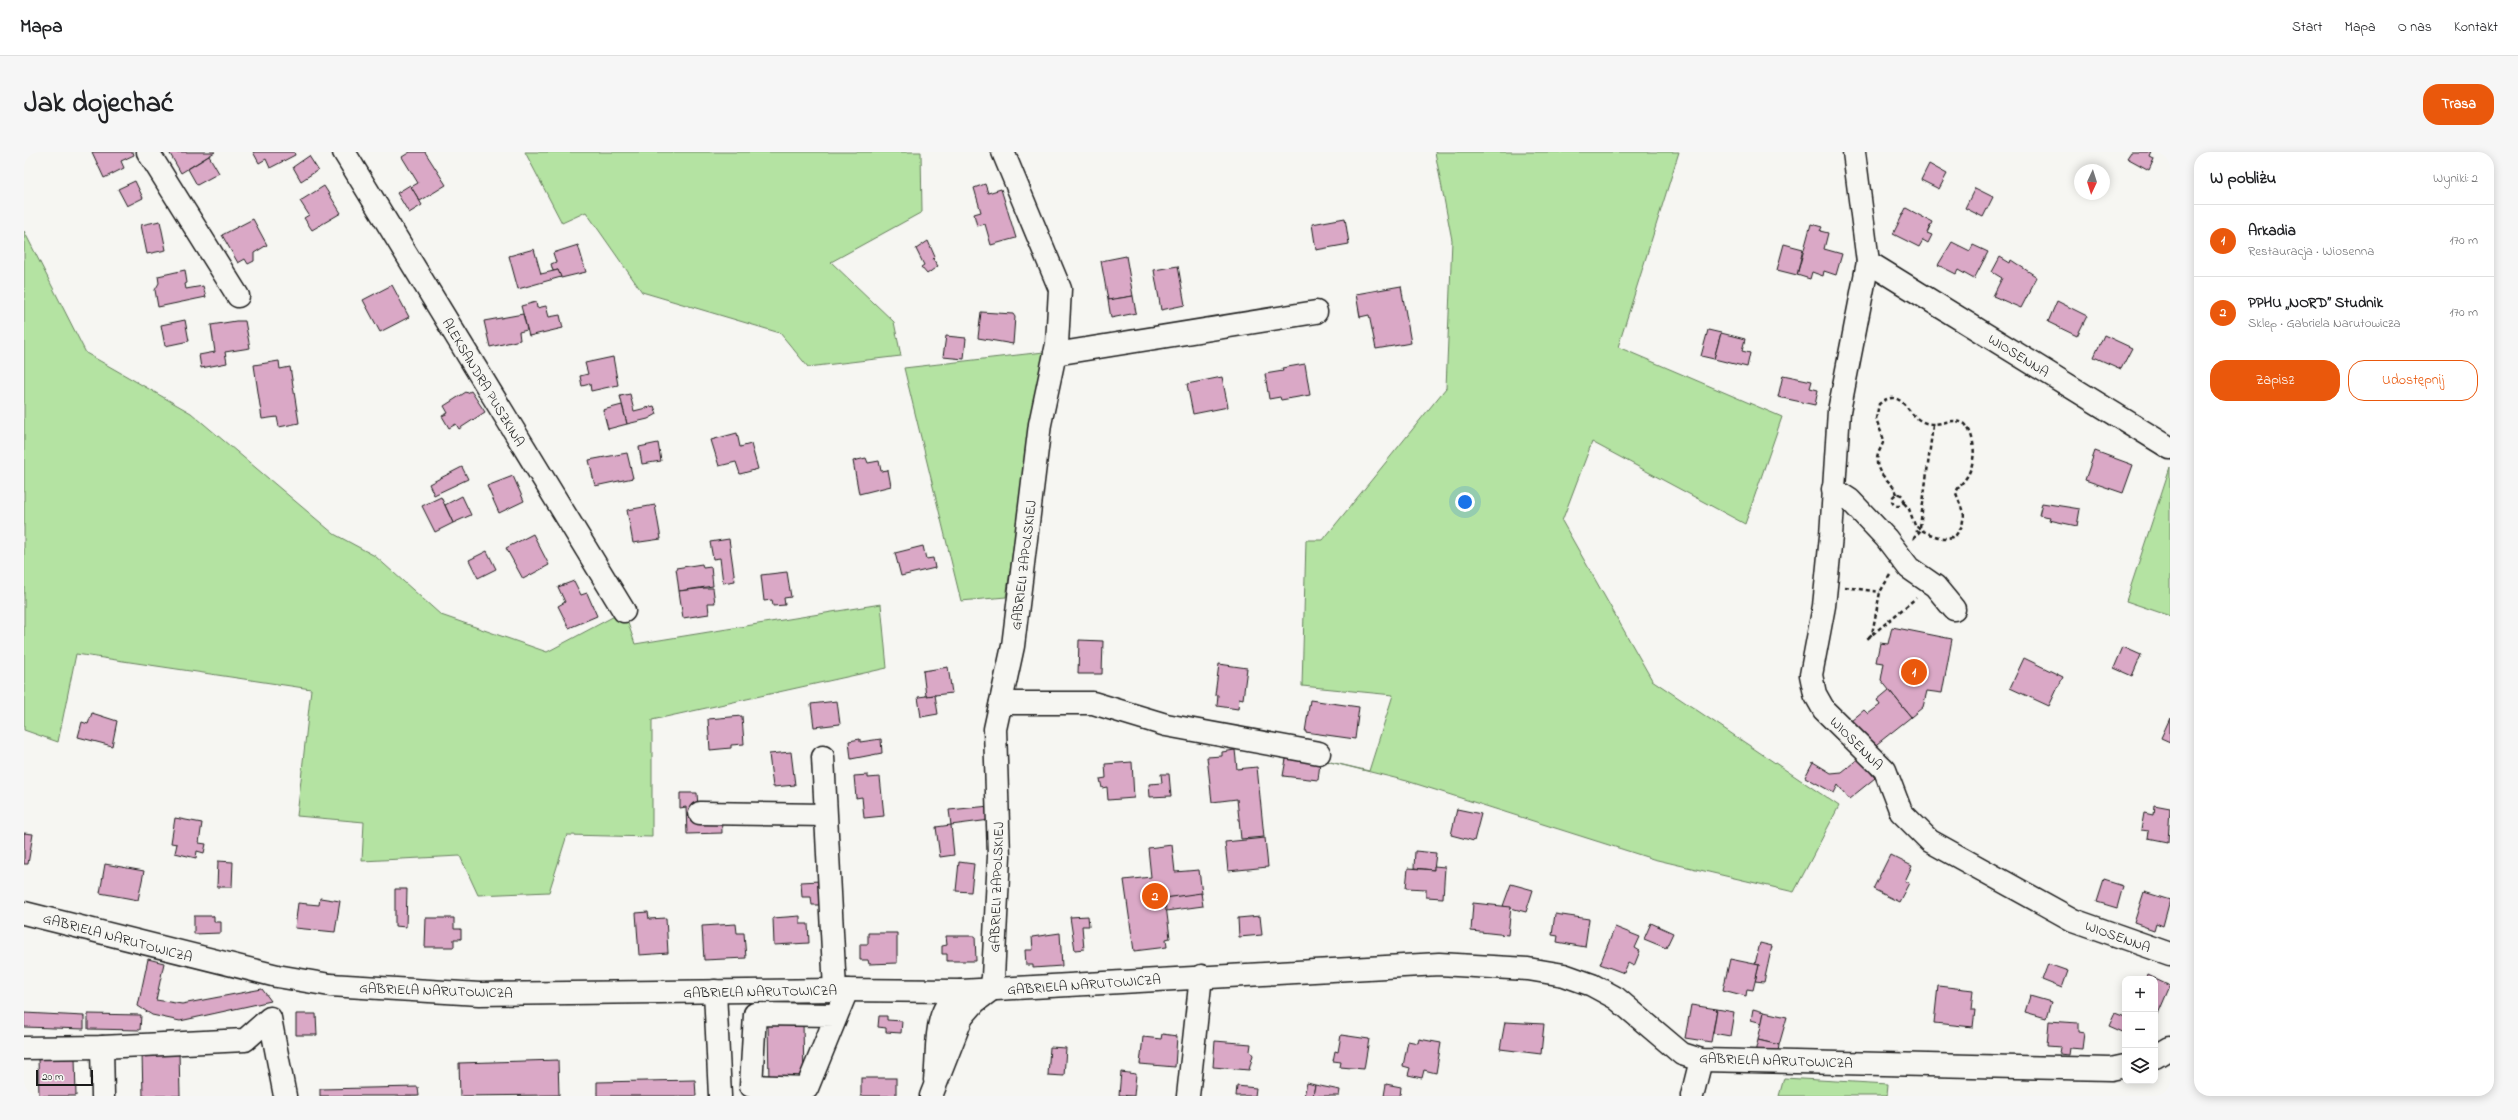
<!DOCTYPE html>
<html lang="pl">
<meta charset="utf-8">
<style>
:root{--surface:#fff;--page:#f6f6f6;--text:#202124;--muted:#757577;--line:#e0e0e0;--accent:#ea580c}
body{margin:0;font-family:"Indie Flower",sans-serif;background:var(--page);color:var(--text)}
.controls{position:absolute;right:12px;bottom:12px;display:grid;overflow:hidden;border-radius:8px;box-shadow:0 2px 10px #0003}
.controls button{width:36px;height:36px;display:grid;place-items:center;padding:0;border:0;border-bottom:1px solid var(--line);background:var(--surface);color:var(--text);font:20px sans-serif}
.compass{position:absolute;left:2050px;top:12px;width:36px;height:36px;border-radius:50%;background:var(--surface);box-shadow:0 2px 10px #0003;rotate:184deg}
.scale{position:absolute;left:12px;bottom:10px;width:57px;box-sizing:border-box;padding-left:4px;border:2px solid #1c1c1c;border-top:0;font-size:11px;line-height:14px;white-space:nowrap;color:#1c1c1c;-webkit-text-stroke:3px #f6f6f2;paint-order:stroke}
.you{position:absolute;left:1441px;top:350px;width:14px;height:14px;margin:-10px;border:3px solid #fff;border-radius:50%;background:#1a73e8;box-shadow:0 0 0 6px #1a73e833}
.badge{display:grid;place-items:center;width:26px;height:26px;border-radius:50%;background:var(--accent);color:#fff;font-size:13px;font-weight:700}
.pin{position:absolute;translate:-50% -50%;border:2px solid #fff;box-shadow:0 1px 4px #0006}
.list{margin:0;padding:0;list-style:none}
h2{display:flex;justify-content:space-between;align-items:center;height:52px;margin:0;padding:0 16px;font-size:17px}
h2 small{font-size:13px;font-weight:400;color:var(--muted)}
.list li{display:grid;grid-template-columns:26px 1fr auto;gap:12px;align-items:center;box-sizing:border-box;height:72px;padding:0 16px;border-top:1px solid var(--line)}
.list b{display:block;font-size:15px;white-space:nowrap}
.list p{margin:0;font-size:13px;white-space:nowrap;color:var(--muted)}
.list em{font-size:13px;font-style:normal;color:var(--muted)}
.actions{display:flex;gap:8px;padding:12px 16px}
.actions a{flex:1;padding:9px 0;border:1px solid var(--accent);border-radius:16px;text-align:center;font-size:14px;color:var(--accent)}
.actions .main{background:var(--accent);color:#fff}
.icon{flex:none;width:22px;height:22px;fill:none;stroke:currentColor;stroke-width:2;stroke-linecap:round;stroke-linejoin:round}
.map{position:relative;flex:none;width:2146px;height:944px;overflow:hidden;border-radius:16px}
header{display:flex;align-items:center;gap:24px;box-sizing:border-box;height:56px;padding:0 20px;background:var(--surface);border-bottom:1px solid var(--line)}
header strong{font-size:19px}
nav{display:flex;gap:22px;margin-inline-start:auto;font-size:14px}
.intro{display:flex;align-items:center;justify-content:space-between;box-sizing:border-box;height:96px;padding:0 24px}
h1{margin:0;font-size:28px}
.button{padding:10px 18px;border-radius:16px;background:var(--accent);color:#fff;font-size:14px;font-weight:700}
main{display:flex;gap:24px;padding:0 24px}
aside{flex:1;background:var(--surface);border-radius:16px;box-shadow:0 2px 10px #0003}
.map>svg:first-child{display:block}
</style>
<header>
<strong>Mapa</strong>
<nav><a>Start</a><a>Mapa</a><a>O nas</a><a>Kontakt</a></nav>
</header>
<div class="intro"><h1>Jak dojechać</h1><a class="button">Trasa</a></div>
<main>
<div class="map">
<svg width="2146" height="944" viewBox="0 0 2146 944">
<rect width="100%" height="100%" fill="#f6f6f2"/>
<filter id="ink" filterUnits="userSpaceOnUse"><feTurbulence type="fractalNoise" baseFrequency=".025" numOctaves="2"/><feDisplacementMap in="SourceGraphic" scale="8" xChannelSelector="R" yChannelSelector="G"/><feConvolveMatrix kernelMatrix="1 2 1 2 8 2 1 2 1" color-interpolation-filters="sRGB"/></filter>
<g filter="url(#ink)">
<g fill="#b4e3a2" stroke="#68805f">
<polygon points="501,0 897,0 898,60 807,110 870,170 877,204 784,215 756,181 618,140 562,60 538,71"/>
<polygon points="1411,0 1655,0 1594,195 1758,265 1721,372 1568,290 1538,369 1628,528 1815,654 1770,740 1629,707 1383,629 1302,609 1345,619 1369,543 1278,534 1282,388 1299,388 1422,236 1428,88"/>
<polygon points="0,79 62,201 167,261 310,382 351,404 417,463 523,500 600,459 611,492 857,452 863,516 628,568 628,685 543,683 525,740 454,743 436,704 338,709 340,670 273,664 287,537 52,502 34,590 0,578"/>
<polygon points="1020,200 982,445 937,449 880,216"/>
<polygon points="2146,315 2146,464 2102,449"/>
<polygon points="1760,926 1864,932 1863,944 1755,944"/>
</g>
<g fill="#daa8c6" stroke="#1c1c1c">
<polygon points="68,0 109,0 110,3 97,9 100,16 80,26"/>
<polygon points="145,0 191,0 157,21"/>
<polygon points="229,0 270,0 271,3 246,16 242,7 235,11"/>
<polygon points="386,0 401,0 422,33 396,49 387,35 394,31 378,5"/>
<polygon points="2107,0 2128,0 2126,5 2130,7 2125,18 2103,6"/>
<polygon points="185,4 195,21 173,33 164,17"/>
<polygon points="285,4 294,18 277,29 269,15"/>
<polygon points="1905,12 1923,22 1915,37 1897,28"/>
<polygon points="111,29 119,46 103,54 94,37"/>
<polygon points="961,32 964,41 977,37 992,86 967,93 961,72 953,74 950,62 957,60 950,36"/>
<polygon points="386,33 398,53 385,61 373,41"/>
<polygon points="300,34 317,61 288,78 280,66 285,63 276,49"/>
<polygon points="1951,36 1969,45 1959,65 1941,56"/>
<polygon points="1882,56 1908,70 1903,81 1908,83 1904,91 1899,88 1895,95 1869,82"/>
<polygon points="1321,66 1325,92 1292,98 1288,72"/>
<polygon points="229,67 243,93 230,101 230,109 224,112 221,107 214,111 198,83"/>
<polygon points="136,69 142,98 123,102 117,73"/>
<polygon points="1787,72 1798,75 1796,79 1804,81 1800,97 1818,102 1812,123 1800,119 1799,124 1788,120 1786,127 1773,123"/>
<polygon points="904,89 911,105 909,107 914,114 903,122 897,115 900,113 892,97"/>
<polygon points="1928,90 1946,99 1949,93 1964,100 1950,127 1934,118 1932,122 1914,113"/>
<polygon points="1760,92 1779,97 1773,123 1753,118"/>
<polygon points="554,93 562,120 537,126 534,118 529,119 527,112 532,110 529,101"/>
<polygon points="510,97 517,122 534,118 537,125 494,137 485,104"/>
<polygon points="1102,104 1109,144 1084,148 1077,109"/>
<polygon points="1976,105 1986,111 1987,108 2013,125 1997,156 1969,144 1978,126 1968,120"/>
<polygon points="1154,114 1161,153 1137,158 1130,118"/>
<polygon points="161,118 163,131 161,132 162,137 179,134 182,145 134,155 131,138 135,131 134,124"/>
<polygon points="368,133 385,165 356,180 339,148"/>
<polygon points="1377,134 1387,191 1352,197 1345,163 1336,165 1332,142"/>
<polygon points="1109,144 1112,161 1087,166 1084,148"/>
<polygon points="2033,149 2063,164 2053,184 2024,170"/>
<polygon points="512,150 513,156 522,154 525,165 536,163 539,176 505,184 497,154"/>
<polygon points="957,160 989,162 991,165 989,192 954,186"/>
<polygon points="499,162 503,178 495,180 496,188 466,195 460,169"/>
<polygon points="161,168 165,189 141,194 137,173"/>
<polygon points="212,169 221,169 226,196 201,200 203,211 177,216 175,203 191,200 187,173"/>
<polygon points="1684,178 1697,181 1690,207 1677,204"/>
<polygon points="1697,181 1721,187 1718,199 1726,201 1723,215 1690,207"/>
<polygon points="2080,183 2108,196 2097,217 2070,205"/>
<polygon points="922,184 942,186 940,207 919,205"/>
<polygon points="589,205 594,233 567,239 566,232 558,234 556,224 564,222 561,211"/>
<polygon points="255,209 256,217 266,215 275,271 255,275 253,265 238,267 230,213"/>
<polygon points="1281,212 1286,243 1257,248 1256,245 1245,247 1241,222 1259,219 1258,216"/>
<polygon points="1759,223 1788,229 1786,236 1794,238 1791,253 1754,245"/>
<polygon points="1198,225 1204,255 1169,262 1163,232"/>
<polygon points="447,239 461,260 435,277 432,272 425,276 418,264 424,261 420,254 442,240 443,241"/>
<polygon points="606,242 610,259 630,254 633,262 624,267 603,272 596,244"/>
<polygon points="598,253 603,272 584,277 579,258"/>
<polygon points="713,281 716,295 727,292 734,317 716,322 712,310 695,314 687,288"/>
<polygon points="634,291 637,309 618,312 615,295"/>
<polygon points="2071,299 2109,313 2099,341 2061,328"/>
<polygon points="603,301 609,326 571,334 565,308"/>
<polygon points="842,306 844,311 855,309 857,319 864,318 867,334 835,342 829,309"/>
<polygon points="438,315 444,327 410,343 405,332"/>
<polygon points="489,324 500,349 475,361 463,334"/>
<polygon points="438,344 447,363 429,371 421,353"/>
<polygon points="417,345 429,371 411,380 398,354"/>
<polygon points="2018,351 2056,357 2053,374 2025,368 2026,365 2015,363"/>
<polygon points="631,353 637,387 609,391 603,358"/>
<polygon points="509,382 525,413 499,427 482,396"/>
<polygon points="705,387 711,429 699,431 696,406 689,407 686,390"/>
<polygon points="899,394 902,407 909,406 911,416 877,424 871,401"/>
<polygon points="463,399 472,417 454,426 445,408"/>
<polygon points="678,412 679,416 687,415 689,434 655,439 652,416"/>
<polygon points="763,420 767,445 760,446 761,453 749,454 748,448 740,449 737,423"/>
<polygon points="550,429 557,443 563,441 573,464 545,476 534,454 541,450 534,435"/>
<polygon points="681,436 689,436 691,451 684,451 685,462 659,466 655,439"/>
<polygon points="1868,475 1928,487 1918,541 1903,539 1899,555 1887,565 1857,528 1860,511 1852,510 1856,491 1864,492"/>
<polygon points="1055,488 1079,489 1078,522 1054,522"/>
<polygon points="2099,495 2117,503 2108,524 2090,516"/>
<polygon points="2000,506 2039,525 2025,554 1986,536"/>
<polygon points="1195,512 1223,516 1219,547 1215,546 1214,557 1193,554 1194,543 1191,543"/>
<polygon points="924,515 928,541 902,544 899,519"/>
<polygon points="1865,538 1887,565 1848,596 1827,569 1840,558 1844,562 1856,553 1853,548"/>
<polygon points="911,543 914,562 897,565 894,545"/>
<polygon points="1286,548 1335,555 1331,587 1281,580"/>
<polygon points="813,549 816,572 790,575 787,552"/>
<polygon points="68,561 93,569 88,594 54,585 58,570 64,572"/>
<polygon points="718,564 720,592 707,593 707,596 686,598 684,567"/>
<polygon points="2146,566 2146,590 2137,586"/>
<polygon points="836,587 836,590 857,587 858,601 827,607 825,589"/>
<polygon points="1211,598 1213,617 1233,615 1240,685 1217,687 1213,647 1188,650 1183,605 1198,604 1198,600"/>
<polygon points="767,600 771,633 749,635 745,602"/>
<polygon points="1835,606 1851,626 1825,647 1814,633 1810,641 1781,625 1789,610 1807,621 1818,620"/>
<polygon points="1262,607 1296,611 1294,628 1259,624"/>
<polygon points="1108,610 1110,646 1084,648 1083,635 1078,636 1076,627 1082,626 1081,612"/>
<polygon points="1137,622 1145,622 1147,644 1126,645 1125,632 1138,631"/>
<polygon points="844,623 844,626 856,625 860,664 840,666 838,645 832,646 830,624"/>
<polygon points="656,641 673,641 674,655 697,654 698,681 663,682 662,655 656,656"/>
<polygon points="2130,653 2146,656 2144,690 2124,686 2125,679 2117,678 2120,661 2129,663"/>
<polygon points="966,654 966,668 927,673 925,658"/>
<polygon points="1433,657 1457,662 1450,689 1427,683"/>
<polygon points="151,666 178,671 175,691 182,692 180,701 173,699 172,706 151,701 153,692 147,691"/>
<polygon points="927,673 930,703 916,705 912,675"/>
<polygon points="0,681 9,682 4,712 0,712"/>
<polygon points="1241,686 1244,715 1204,719 1201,690"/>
<polygon points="1148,693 1151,720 1175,718 1178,742 1141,746 1146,786 1142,787 1143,795 1110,799 1100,728 1127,725 1124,696"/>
<polygon points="1391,699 1412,701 1410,718 1390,716"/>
<polygon points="1866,703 1888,714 1881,729 1885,731 1875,750 1849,737"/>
<polygon points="194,709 209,710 208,735 193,735"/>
<polygon points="935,710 950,712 947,740 932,739"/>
<polygon points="81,712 120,719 114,748 76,741"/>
<polygon points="1410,714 1421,715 1419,746 1402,745 1402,737 1382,736 1384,716 1410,718"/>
<polygon points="2080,728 2099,734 2093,756 2073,750"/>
<polygon points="796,729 797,753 788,753 787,745 778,745 777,730"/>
<polygon points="1487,732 1509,738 1502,760 1479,754"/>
<polygon points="371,737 383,737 382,775 371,774"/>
<polygon points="2120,740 2146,748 2139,774 2132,771 2130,778 2110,771"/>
<polygon points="1177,741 1179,754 1142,759 1141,746"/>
<polygon points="296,746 316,749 311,780 271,776 274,751 295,753"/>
<polygon points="1449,751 1487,755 1484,783 1447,779"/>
<polygon points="624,760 625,767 642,766 644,801 615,803 612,761"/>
<polygon points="1531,762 1565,767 1561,795 1533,790 1534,784 1528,783"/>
<polygon points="170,764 190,764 190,770 197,770 197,781 170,782"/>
<polygon points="776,764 776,772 784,772 785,791 750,793 749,766"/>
<polygon points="1064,764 1065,774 1058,774 1060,797 1051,798 1046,765"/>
<polygon points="1236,764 1238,783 1215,785 1214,766"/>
<polygon points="402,766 430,766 430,777 437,777 437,787 430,787 430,795 401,795"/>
<polygon points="1627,771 1649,781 1642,796 1620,787"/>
<polygon points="712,772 713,781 720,781 722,806 680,808 678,774"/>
<polygon points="1591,775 1616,785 1611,796 1616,799 1610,814 1604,811 1600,821 1576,812"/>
<polygon points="844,781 873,781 873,811 845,812 844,808 836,808 836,792 844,792"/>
<polygon points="1036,781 1038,814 1009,816 1009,813 1002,813 1001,798 1009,798 1008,785"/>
<polygon points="922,784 951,784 952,809 923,809 923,802 918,802 918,794 923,793"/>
<polygon points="1736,791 1748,794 1740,830 1731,829 1735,813 1731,812"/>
<polygon points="124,807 140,811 132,848 158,852 238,837 247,849 156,869 128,863 114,854"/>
<polygon points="1706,807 1735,813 1729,838 1723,837 1722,844 1699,838"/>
<polygon points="2024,812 2044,819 2038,836 2018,828"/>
<polygon points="2123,823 2146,834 2131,869 2131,827 2121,827"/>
<polygon points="1914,834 1949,838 1947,858 1951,858 1949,875 1910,871"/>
<polygon points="2006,844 2027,850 2022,866 2001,860"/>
<polygon points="1667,853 1693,857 1687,890 1661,886"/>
<polygon points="1693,857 1710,860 1706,884 1689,881"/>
<polygon points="1729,857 1740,860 1738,871 1727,868"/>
<polygon points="1740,860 1763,865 1755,893 1734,888"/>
<polygon points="0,861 60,864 60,877 0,875"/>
<polygon points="2091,861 2101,865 2101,881 2085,874"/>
<polygon points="64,862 117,863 116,878 64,877"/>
<polygon points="272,862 292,862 293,883 272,883"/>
<polygon points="855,864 863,864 863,868 878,869 877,881 862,880 862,876 854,875"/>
<polygon points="2025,869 2054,871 2054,880 2060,881 2058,897 2046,896 2045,903 2036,902 2037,895 2023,894"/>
<polygon points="1481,870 1520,872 1517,902 1476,897"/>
<polygon points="744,871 779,871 780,929 745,930"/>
<polygon points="1138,882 1153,884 1151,915 1116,912 1119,885 1137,887"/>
<polygon points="1317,883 1345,887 1340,917 1316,915 1317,910 1309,909 1311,899 1314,900"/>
<polygon points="1395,887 1417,891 1412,921 1400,918 1398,926 1384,923 1386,916 1379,914 1384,889 1394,891"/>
<polygon points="1734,888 1755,893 1754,900 1731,900"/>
<polygon points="1191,889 1227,892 1226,899 1229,903 1225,918 1189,915"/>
<polygon points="1026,895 1042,896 1040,924 1024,923"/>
<polygon points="155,900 156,944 119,944 118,902"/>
<polygon points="51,905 52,944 15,944 14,906"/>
<polygon points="534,908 535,943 436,944 435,911"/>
<polygon points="1097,920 1112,922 1110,944 1095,943"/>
<rect x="837" y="926" width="35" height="18"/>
<polygon points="671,928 672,944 573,944 573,930"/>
<polygon points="1283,931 1291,933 1289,944 1280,944"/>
<polygon points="1362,932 1377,935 1376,944 1360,944"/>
<polygon points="1291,933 1316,938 1315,944 1289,944"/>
<polygon points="1213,934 1232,936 1231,944 1212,944"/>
<polygon points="394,935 395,944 296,944 296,937"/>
</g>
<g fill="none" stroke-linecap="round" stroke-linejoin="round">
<defs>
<g id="minor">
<polyline points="124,0 214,144"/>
<polyline points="320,0 600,459"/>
<polyline points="1830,0 1844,110 2146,296"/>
<polyline points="1844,110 1815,259 1807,384 1800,454 1787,523 1791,542 1800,558 1861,618 1877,660 1906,689 2049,768 2146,802"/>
<polyline points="1031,202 1292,160"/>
<polyline points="1809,337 1826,348 1862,386 1885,416 1911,434 1930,457"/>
<polyline points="977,551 1069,551 1142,573 1295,601"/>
<polyline points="799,605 811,838"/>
<polyline points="676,661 801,663"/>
<polyline points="0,761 253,824 306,833 455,842 811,838 937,839 1415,812 1504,817 1540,823 1568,833 1592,846 1658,902 1677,908 2087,917 2101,914"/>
<polyline points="691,839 696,944"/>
<polyline points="811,863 731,862 727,934 783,936 823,838"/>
<polyline points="938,865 951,850 967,838 969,825 975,704 971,577 989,494 1016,272 1033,192 1036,137 979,0"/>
<polyline points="78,895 79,944"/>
<polyline points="0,896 78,895 221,888 246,866 261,944"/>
<polyline points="2131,905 2146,896"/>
<path d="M 907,944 L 938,865 L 940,856 L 937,839 C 907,859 915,897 911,928"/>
<polyline points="1164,944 1177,824"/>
<polyline points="1668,944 1677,908"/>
</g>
</defs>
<use href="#minor" stroke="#1c1c1c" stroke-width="25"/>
<g stroke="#1c1c1c" stroke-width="2.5" stroke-dasharray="4 3" stroke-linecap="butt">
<path d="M 1873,342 C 1869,329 1852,324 1853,308 C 1853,301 1858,295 1860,288 L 1852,267 L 1855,252 C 1877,234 1882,261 1897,269 C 1914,278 1926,263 1941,272 C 1952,285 1952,308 1944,323 C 1940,330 1934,334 1932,341 L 1940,363 L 1938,374 L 1932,383 C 1921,390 1908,383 1897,378"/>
<circle cx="1874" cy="348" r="6"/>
<polyline points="1880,351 1885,357 1892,376"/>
<polyline points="1896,375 1909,273"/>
<polyline points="1889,387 1897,378 1894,375 1892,376 1893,380"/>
<polyline points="1866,423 1856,440 1848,482 1843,487 1892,446"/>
<polyline points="1821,435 1856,440"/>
</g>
<use href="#minor" stroke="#f6f6f2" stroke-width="22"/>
</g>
</g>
<g text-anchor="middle" stroke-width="3" stroke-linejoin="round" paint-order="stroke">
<g font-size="14" fill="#1c1c1c" stroke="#f6f6f2">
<text transform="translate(1995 203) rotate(32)" y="5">WIOSENNA</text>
<text transform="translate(460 230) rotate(59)" y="5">ALEKSANDRA PUSZKINA</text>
<text transform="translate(999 413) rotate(-83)" y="5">GABRIELI ZAPOLSKIEJ</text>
<text transform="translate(1833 591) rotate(45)" y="5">WIOSENNA</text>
<text transform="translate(972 735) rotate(-88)" y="5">GABRIELI ZAPOLSKIEJ</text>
<text transform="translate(2094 784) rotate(20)" y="5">WIOSENNA</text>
<text transform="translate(94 785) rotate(15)" y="5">GABRIELA NARUTOWICZA</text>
<text transform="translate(1060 832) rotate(-4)" y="5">GABRIELA NARUTOWICZA</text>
<text transform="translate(412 838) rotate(2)" y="5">GABRIELA NARUTOWICZA</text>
<text transform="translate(736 839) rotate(-1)" y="5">GABRIELA NARUTOWICZA</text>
<text transform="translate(1752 908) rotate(2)" y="5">GABRIELA NARUTOWICZA</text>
</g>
</g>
</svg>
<div class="controls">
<button>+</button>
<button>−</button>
<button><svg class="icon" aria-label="layers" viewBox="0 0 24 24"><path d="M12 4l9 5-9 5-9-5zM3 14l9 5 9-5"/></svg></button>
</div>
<svg class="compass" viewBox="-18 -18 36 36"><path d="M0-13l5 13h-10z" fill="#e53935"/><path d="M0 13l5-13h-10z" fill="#757577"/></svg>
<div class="scale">20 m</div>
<div class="you"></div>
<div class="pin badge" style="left:1890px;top:520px">1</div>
<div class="pin badge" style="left:1131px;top:744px">2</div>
</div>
<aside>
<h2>W pobliżu<small>Wyniki: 2</small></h2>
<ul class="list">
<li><span class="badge">1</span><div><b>Arkadia</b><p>Restauracja · Wiosenna</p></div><em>170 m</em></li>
<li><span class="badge">2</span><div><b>PPHU „NORD” Studnik</b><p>Sklep · Gabriela Narutowicza</p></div><em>170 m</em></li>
</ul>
<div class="actions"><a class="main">Zapisz</a><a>Udostępnij</a></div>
</aside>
</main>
